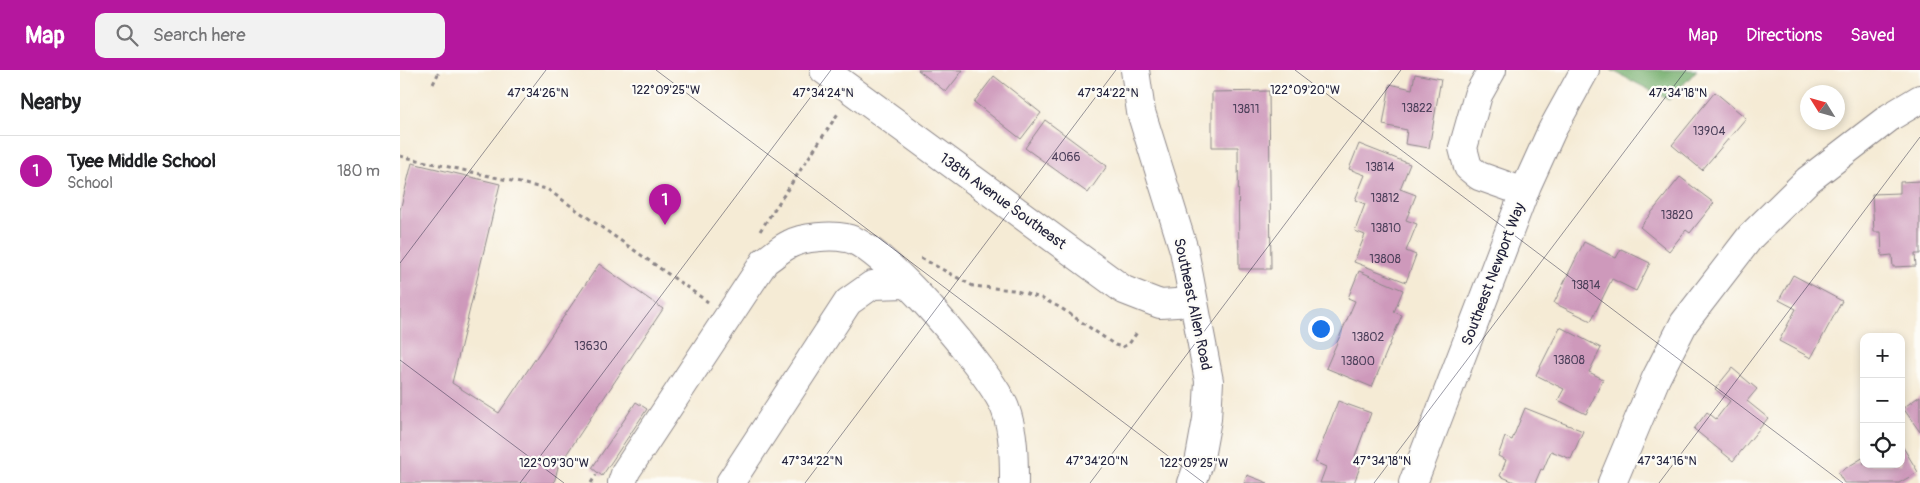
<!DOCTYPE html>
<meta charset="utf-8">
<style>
:root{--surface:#fff;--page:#f2f2f2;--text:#202124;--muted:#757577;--line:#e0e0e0;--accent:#b5179e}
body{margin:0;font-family:Pangolin,sans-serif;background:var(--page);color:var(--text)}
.controls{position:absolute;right:15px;bottom:15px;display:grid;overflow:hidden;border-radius:10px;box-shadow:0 2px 8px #0003}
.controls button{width:45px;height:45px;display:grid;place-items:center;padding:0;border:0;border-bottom:1px solid var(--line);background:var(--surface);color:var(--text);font:25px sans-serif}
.compass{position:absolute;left:1400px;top:15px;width:45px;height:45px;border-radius:50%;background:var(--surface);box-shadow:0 2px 8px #0003;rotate:307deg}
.you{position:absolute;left:920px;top:258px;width:18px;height:18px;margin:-12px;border:4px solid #fff;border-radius:50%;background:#1a73e8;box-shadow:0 0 0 8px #1a73e833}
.badge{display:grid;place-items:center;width:32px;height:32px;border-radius:50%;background:var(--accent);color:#fff;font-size:16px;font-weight:700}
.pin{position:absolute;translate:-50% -41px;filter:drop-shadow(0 1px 2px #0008)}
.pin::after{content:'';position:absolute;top:26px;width:18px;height:15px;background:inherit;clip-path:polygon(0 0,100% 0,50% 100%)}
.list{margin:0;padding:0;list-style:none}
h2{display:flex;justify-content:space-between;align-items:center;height:65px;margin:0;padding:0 20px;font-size:21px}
h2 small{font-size:16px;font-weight:400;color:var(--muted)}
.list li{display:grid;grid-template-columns:32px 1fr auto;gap:15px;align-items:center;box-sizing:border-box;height:70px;padding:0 20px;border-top:1px solid var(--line)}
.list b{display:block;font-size:19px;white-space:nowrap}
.list p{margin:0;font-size:16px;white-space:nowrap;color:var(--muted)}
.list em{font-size:16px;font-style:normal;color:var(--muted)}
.icon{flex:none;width:28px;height:28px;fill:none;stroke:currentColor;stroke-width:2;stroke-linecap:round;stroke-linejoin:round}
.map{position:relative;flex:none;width:1520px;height:413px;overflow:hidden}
header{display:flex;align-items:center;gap:30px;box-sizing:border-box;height:70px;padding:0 25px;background:var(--accent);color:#fff}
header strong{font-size:24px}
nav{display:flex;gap:28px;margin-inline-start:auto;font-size:18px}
.search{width:350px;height:45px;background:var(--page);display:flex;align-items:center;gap:12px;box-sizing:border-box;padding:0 18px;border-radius:10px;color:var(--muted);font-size:19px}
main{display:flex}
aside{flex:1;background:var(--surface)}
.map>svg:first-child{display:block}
</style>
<header>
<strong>Map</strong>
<div class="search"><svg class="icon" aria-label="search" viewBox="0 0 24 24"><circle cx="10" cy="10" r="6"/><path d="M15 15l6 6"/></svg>Search here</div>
<nav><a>Map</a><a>Directions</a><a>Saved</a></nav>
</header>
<main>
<aside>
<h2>Nearby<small></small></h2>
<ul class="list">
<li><span class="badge">1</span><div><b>Tyee Middle School</b><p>School</p></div><em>180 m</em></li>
</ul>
</aside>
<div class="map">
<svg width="1520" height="413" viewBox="0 0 1520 413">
<rect width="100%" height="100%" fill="#fdfcf7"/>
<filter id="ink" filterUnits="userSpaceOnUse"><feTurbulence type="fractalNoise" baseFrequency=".02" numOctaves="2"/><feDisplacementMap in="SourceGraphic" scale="10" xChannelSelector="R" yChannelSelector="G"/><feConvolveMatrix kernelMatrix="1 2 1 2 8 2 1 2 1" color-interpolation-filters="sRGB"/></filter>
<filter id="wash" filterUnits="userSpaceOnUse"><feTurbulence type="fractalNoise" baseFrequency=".0096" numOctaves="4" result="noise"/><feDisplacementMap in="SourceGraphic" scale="20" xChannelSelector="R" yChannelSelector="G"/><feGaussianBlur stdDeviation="1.12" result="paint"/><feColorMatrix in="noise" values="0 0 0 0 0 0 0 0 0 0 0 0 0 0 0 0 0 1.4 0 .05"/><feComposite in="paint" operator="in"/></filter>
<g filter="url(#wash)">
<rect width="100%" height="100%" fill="#f5ebd5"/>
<polygon fill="#75ae6d" stroke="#4c6854" points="1211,0 1297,0 1269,30"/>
<g id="blocks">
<g fill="#ce99bb">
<polygon points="518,0 563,0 546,22"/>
<polygon points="1015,4 1041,9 1029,78 1005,74 1007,60 983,55 990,14 1012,19"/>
<polygon points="594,6 641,43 621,69 574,32"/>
<polygon points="869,21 871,199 839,199 838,77 812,77 812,22"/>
<polygon points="1315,22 1346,48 1302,100 1272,75"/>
<polygon points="645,50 707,96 688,123 625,78"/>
<polygon points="959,74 1010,94 1000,119 1016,125 1006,150 1017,154 1006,181 1016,185 1006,212 954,192 965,165 955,161 965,134 955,130 965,105 949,99"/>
<polygon points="12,93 100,114 52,313 99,343 199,194 263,239 158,397 154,413 0,413 0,140"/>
<polygon points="1280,107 1314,133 1290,163 1286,160 1269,181 1240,157"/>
<polygon points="1520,111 1520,184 1515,184 1516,196 1493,197 1492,185 1482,186 1481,162 1474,162 1472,124 1500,123 1500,112"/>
<polygon points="1184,172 1216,188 1221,179 1250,193 1236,221 1212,209 1191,251 1154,233"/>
<polygon points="959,201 1003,220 994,242 1002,245 972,317 926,298 955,231 948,228"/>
<polygon points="1393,205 1442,231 1411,288 1379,271 1396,239 1379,230"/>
<polygon points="1160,257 1201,278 1189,302 1203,309 1186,344 1158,330 1164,319 1136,305"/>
<polygon points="1332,298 1357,319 1347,331 1368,348 1333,391 1294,359 1307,342 1316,349 1330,331 1315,319"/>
<polygon points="1520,326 1520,362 1503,338"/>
<polygon points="938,331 971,343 955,386 963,389 954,413 920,413 926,397 915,392"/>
<polygon points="236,332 247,339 202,406 192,398"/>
<polygon points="1125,338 1183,361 1171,389 1151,381 1143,400 1141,399 1135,413 1117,413 1100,406 1106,390 1098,386 1105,367 1112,370"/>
<polygon points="1501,374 1518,402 1499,413 1444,413 1438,403 1464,387 1464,394 1501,394"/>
<polygon points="847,405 868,413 844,413"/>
</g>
</g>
</g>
<g filter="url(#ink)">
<use href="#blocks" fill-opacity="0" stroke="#8c8688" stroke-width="1"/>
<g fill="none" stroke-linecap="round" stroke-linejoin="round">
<defs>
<g id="minor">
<polyline points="424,0 724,220 760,234 792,232"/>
<polyline points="735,0 741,42 784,180 809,311 807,349 799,393 792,413"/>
<polyline points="1092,0 1078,25 1063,78 1068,97 1079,106 1124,122"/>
<path d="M 222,413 L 226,401 L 365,191 C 373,186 381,178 390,174 C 403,167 431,165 446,168 C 482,173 591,303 605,338 C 614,362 614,388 614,413"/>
<polyline points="330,413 448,232 472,215 507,214"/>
<polyline points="1212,413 1256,308 1284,253 1351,166 1408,110 1490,47 1520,29"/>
</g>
<polyline id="major" points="1013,413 1127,115 1152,60 1185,0"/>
</defs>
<use href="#minor" stroke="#8c8688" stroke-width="30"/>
<use href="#major" stroke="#8c8688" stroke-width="30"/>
<g stroke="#8c8688" stroke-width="3" stroke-dasharray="4 4" stroke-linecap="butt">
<polyline points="33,14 40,0"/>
<polyline points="0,86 147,119 308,232"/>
<polyline points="360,161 439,42"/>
<polyline points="521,188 573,216 613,220 641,228 661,238 715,275 722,277 729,274 738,261"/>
<polyline points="191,413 196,405"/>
</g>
<use href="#minor" stroke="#fff" stroke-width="28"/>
<use href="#major" stroke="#fff" stroke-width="28"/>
</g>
</g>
<path fill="none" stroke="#22223b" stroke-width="1" stroke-opacity="0.45" d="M 256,0 L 804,413M 895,0 L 1443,413M 0,193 L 146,0M 0,290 L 164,413M 120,413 L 431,0M 405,413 L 716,0M 690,413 L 1001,0M 974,413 L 1286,0M 1259,413 L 1520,67"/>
<g text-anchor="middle" stroke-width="4.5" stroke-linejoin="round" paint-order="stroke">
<g font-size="12" fill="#4d405b">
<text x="1017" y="42">13822</text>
<text x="846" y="43">13811</text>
<text x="1309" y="65">13904</text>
<text x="666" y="91">4066</text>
<text x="980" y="101">13814</text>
<text x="985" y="132">13812</text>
<text x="1277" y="149">13820</text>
<text x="986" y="162">13810</text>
<text x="985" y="193">13808</text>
<text x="1186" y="219">13814</text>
<text x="968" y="271">13802</text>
<text x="191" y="280">13630</text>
<text x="1169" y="294">13808</text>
<text x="958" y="295">13800</text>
</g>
<g font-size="15" fill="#22223b" stroke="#fdfcf7">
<text transform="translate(603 131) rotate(36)" y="5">138th Avenue Southeast</text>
<text transform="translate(1093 204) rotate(-69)" y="5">Southeast Newport Way</text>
<text transform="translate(793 234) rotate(78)" y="5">Southeast Allen Road</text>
</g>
</g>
<g font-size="12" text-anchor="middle" fill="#22223b" stroke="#fdfcf7" stroke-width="4.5" stroke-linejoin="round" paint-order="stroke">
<text x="266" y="24">122°09'25"W</text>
<text x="905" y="24">122°09'20"W</text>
<text x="1278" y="27">47°34'18"N</text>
<text x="138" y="27">47°34'26"N</text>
<text x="423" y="27">47°34'24"N</text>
<text x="708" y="27">47°34'22"N</text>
<text x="412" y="395">47°34'22"N</text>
<text x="697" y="395">47°34'20"N</text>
<text x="982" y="395">47°34'18"N</text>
<text x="1267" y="395">47°34'16"N</text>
<text x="154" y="397">122°09'30"W</text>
<text x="794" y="397">122°09'25"W</text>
</g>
</svg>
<div class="controls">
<button>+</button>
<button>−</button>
<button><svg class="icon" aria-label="locate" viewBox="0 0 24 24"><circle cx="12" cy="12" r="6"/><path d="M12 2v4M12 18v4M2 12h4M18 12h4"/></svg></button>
</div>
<svg class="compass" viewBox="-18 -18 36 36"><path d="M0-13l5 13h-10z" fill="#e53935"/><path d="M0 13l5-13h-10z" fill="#757577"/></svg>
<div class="you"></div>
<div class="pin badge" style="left:265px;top:155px">1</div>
</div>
</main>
